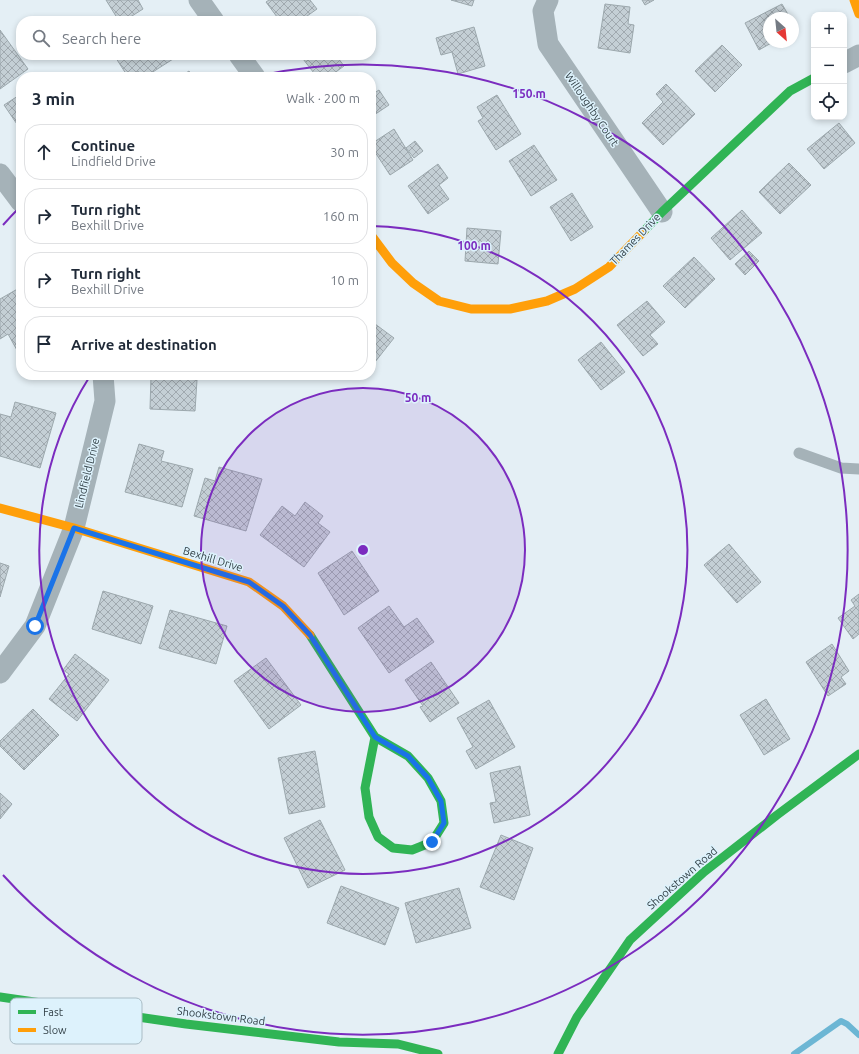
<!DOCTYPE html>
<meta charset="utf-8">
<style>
:root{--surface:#fff;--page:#f2f2f3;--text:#1f2937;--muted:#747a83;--line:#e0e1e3}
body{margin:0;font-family:Ubuntu,sans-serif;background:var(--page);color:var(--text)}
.controls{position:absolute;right:12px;top:12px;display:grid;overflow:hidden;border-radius:8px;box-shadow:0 2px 6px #0003}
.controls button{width:36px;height:36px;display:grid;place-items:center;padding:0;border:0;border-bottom:1px solid var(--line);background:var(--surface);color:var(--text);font:20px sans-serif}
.compass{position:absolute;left:763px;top:12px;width:36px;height:36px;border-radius:50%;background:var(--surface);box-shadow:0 2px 6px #0003;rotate:153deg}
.stop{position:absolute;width:12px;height:12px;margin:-9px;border:3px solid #1a73e8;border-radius:50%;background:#fff}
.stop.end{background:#1a73e8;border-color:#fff;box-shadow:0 1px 4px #0008}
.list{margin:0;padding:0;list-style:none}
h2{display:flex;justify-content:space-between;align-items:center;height:52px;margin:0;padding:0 16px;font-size:17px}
h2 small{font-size:13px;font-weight:400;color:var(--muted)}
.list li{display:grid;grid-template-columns:26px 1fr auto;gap:12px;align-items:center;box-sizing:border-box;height:56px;margin:0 8px 8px;padding:0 8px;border:1px solid var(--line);border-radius:16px}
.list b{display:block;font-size:15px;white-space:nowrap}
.list p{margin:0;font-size:13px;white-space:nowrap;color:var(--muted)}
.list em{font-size:13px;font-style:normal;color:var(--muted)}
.icon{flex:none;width:22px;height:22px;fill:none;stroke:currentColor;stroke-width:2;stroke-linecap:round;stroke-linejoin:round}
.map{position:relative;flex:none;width:859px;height:1054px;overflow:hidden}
.search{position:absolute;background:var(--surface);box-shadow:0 2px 6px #0003;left:16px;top:16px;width:360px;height:44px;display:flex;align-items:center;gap:10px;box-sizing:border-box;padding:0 14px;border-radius:16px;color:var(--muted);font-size:15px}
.panel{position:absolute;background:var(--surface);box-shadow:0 2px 6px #0003;left:16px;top:72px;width:360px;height:308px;border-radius:16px}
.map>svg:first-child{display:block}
</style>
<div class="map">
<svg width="859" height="1054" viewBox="0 0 859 1054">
<defs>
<pattern id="building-cross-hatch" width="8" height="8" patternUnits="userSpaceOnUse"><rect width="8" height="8" fill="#c4cfd5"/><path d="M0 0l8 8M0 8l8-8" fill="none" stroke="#a0a9af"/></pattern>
</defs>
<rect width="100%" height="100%" fill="#e4eff5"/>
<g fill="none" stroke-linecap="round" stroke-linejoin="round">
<polyline stroke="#6cb6d4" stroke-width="6" points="794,1054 841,1021 847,1024 859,1035"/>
</g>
<g fill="url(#building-cross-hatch)" stroke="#9ca8ad">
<polygon points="106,0 138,0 143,9 124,21 119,21"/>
<polygon points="269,0 310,0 317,9 300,21 280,21 266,2"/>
<polygon points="451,0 474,0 472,6"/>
<polygon points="642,0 654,0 645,5"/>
<polygon points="605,4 630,7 628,24 634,25 630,53 598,48"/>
<polygon points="782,4 790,18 769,18 769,42 773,42 759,50 745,23"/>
<polygon points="474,27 485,66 458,74 452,52 441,55 436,38"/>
<polygon points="0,30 28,69 0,89"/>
<polygon points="722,45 742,65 715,92 695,71"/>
<polygon points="114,55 171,55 173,59 145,77 142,77 138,71 128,77"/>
<polygon points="300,55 343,55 338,58 344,66 329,77 317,77"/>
<polygon points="189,71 193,77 180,77"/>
<polygon points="666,84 695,114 663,145 642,123 663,102 656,94"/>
<polygon points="379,90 389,105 371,117 371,95"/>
<polygon points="21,94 21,130 4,105"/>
<polygon points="497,95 521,134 496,150 478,121 483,118 477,107"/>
<polygon points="839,123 855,143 824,169 807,149"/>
<polygon points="394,129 413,160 390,175 371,146 371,144"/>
<polygon points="415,141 423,151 414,158 406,148"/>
<polygon points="534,145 557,180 531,196 509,161"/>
<polygon points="789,163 811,185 780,214 759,192"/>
<polygon points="438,164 448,178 439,185 449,199 428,214 408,186"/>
<polygon points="572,193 593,227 571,241 550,207"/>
<polygon points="742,210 762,233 730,260 711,238"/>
<polygon points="467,228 501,231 498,264 465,261"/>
<polygon points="749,251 759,261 745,275 735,264"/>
<polygon points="694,257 715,279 685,308 663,286"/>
<polygon points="21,287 21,350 18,352 8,334 0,339 0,299"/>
<polygon points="647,301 665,322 650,335 658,344 643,356 617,325"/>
<polygon points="371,321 394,338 375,362 371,359"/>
<polygon points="601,342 625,372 601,390 578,360"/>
<polygon points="148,375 187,375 187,379 197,380 195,411 150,409 151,376"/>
<polygon points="15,402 56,413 40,468 0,456 0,414 11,417"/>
<polygon points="139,444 164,451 161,461 193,469 182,507 125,492"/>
<polygon points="219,467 262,479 246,531 194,516 205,478 215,481"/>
<polygon points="305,502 323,516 318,523 330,532 304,567 260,535 282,506 295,516"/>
<polygon points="729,544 761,582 737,603 704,565"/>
<polygon points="352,551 379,591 344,615 318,573"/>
<polygon points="0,563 9,566 0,597"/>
<polygon points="103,591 153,606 141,644 92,629"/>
<polygon points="859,594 859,634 853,639 838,618 855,606 851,600"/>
<polygon points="389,606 404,627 417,618 434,642 389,673 358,628"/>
<polygon points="170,610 227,626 216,664 159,648"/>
<polygon points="832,644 849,671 841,677 846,684 828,696 806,662"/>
<polygon points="75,654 109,680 77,721 49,699 69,674 63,670"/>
<polygon points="266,658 301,705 269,729 234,681"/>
<polygon points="431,662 459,703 430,722 420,707 423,706 405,680"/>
<polygon points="766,699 790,739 764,755 740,715"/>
<polygon points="489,700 515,747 476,769 466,751 473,747 457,718"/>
<polygon points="33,709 59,735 24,770 0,746 0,741"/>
<polygon points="315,751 325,807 289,814 278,758"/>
<polygon points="520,766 530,815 494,823 490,803 496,802 490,773"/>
<polygon points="0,793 12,804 0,819"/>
<polygon points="320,820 345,870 308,888 284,838"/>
<polygon points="501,835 533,848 514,900 480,887"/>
<polygon points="341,886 399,908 385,945 327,923"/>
<polygon points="459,888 471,928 416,943 405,903"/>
</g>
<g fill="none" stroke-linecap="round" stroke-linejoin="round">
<polyline stroke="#a5b2b8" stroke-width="11" points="799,453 841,468 859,469"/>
<g stroke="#a5b2b8" stroke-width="21">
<polyline points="199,0 214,21"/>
<polyline points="548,0 543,11 548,44 662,212"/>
<polyline points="239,55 255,77"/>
<polyline points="844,63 859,55"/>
<polyline points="0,174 21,202"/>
<polyline points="0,673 35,626 74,528 105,401 103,375"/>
</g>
<g stroke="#30b455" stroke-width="9">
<polyline points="644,231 662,212 790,91 814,78"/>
<polyline points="310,635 375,737 408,756 428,778 441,801 444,823 432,842 412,850 393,848 378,837 369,817 365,788 375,737"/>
<polyline points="0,997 186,1024 339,1042 398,1044 438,1054"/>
<polyline points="558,1054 577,1017 630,940 704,872 777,815 859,754"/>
</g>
<g stroke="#ff9f0a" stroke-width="9">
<polyline points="854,0 859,14"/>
<polyline points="371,235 392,263 413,283 439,301 471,309 510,309 547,301 575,289 609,267 644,231"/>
<polyline points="0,508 74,528 249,582 283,606 310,635"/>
</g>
</g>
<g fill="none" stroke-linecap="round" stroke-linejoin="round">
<polyline stroke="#1a73e8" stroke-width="5" points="35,626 74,528 249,582 283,606 310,635 375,737 408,756 428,778 441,801 444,823 432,842"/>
</g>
<circle cx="363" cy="550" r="162" fill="#7b2cbf" fill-opacity=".12"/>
<g fill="none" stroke="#7b2cbf" stroke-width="2">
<circle cx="363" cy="550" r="162"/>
<path d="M371 226A324 324 0 1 1 90 376"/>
<path d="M3 225A485 485 0 0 1 20 207M258 76A485 485 0 1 1 3 875"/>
</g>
<g text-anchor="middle" stroke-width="3" stroke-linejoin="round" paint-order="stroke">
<g font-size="11" fill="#313f45" stroke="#ddf2fc">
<text transform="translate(592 109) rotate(56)" y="4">Willoughby Court</text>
<text transform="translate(635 239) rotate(-46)" y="4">Thames Drive</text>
<text transform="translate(87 473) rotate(-76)" y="4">Lindfield Drive</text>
<text transform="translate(213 559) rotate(17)" y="4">Bexhill Drive</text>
<text transform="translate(682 878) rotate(-41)" y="4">Shookstown Road</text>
<text transform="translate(221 1016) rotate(7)" y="4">Shookstown Road</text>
</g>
</g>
<rect x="10" y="998" width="132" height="46" rx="6" fill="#ddf2fc" stroke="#a9bcc5" stroke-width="1"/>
<rect x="18" y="1010" width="18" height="4" fill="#30b455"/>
<rect x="18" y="1028" width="18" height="4" fill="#ff9f0a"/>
<g font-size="11" fill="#313f45">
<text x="43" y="1016">Fast</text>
<text x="43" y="1034">Slow</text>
</g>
<circle cx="363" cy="550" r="6" fill="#7b2cbf" stroke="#ddf2fc" stroke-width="2"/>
<g font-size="12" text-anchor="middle" font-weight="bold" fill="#7b2cbf" stroke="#ddf2fc" stroke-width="3" stroke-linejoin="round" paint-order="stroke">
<text x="529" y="98">150 m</text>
<text x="474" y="250">100 m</text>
<text x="418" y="402">50 m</text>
</g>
</svg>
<div class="controls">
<button>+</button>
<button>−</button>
<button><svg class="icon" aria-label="locate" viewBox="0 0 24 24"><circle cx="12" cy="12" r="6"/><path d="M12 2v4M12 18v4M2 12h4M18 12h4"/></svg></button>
</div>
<svg class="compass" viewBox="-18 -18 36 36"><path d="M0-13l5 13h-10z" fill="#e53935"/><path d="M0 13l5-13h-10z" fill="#747a83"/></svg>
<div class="stop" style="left:35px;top:626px"></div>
<div class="stop end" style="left:432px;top:842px"></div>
<div class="search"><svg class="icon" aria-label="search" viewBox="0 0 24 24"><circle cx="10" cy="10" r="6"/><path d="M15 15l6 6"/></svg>Search here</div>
<section class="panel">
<h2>3 min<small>Walk · 200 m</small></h2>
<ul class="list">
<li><svg class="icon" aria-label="ahead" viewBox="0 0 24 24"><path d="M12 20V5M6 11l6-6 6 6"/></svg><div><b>Continue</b><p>Lindfield Drive</p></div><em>30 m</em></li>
<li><svg class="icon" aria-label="right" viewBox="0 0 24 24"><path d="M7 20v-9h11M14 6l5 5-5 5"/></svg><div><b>Turn right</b><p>Bexhill Drive</p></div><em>160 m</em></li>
<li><svg class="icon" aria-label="right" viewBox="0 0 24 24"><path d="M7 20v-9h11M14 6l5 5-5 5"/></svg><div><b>Turn right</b><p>Bexhill Drive</p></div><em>10 m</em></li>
<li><svg class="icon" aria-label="arrive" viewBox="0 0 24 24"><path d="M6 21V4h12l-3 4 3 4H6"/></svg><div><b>Arrive at destination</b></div></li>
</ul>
</section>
</div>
